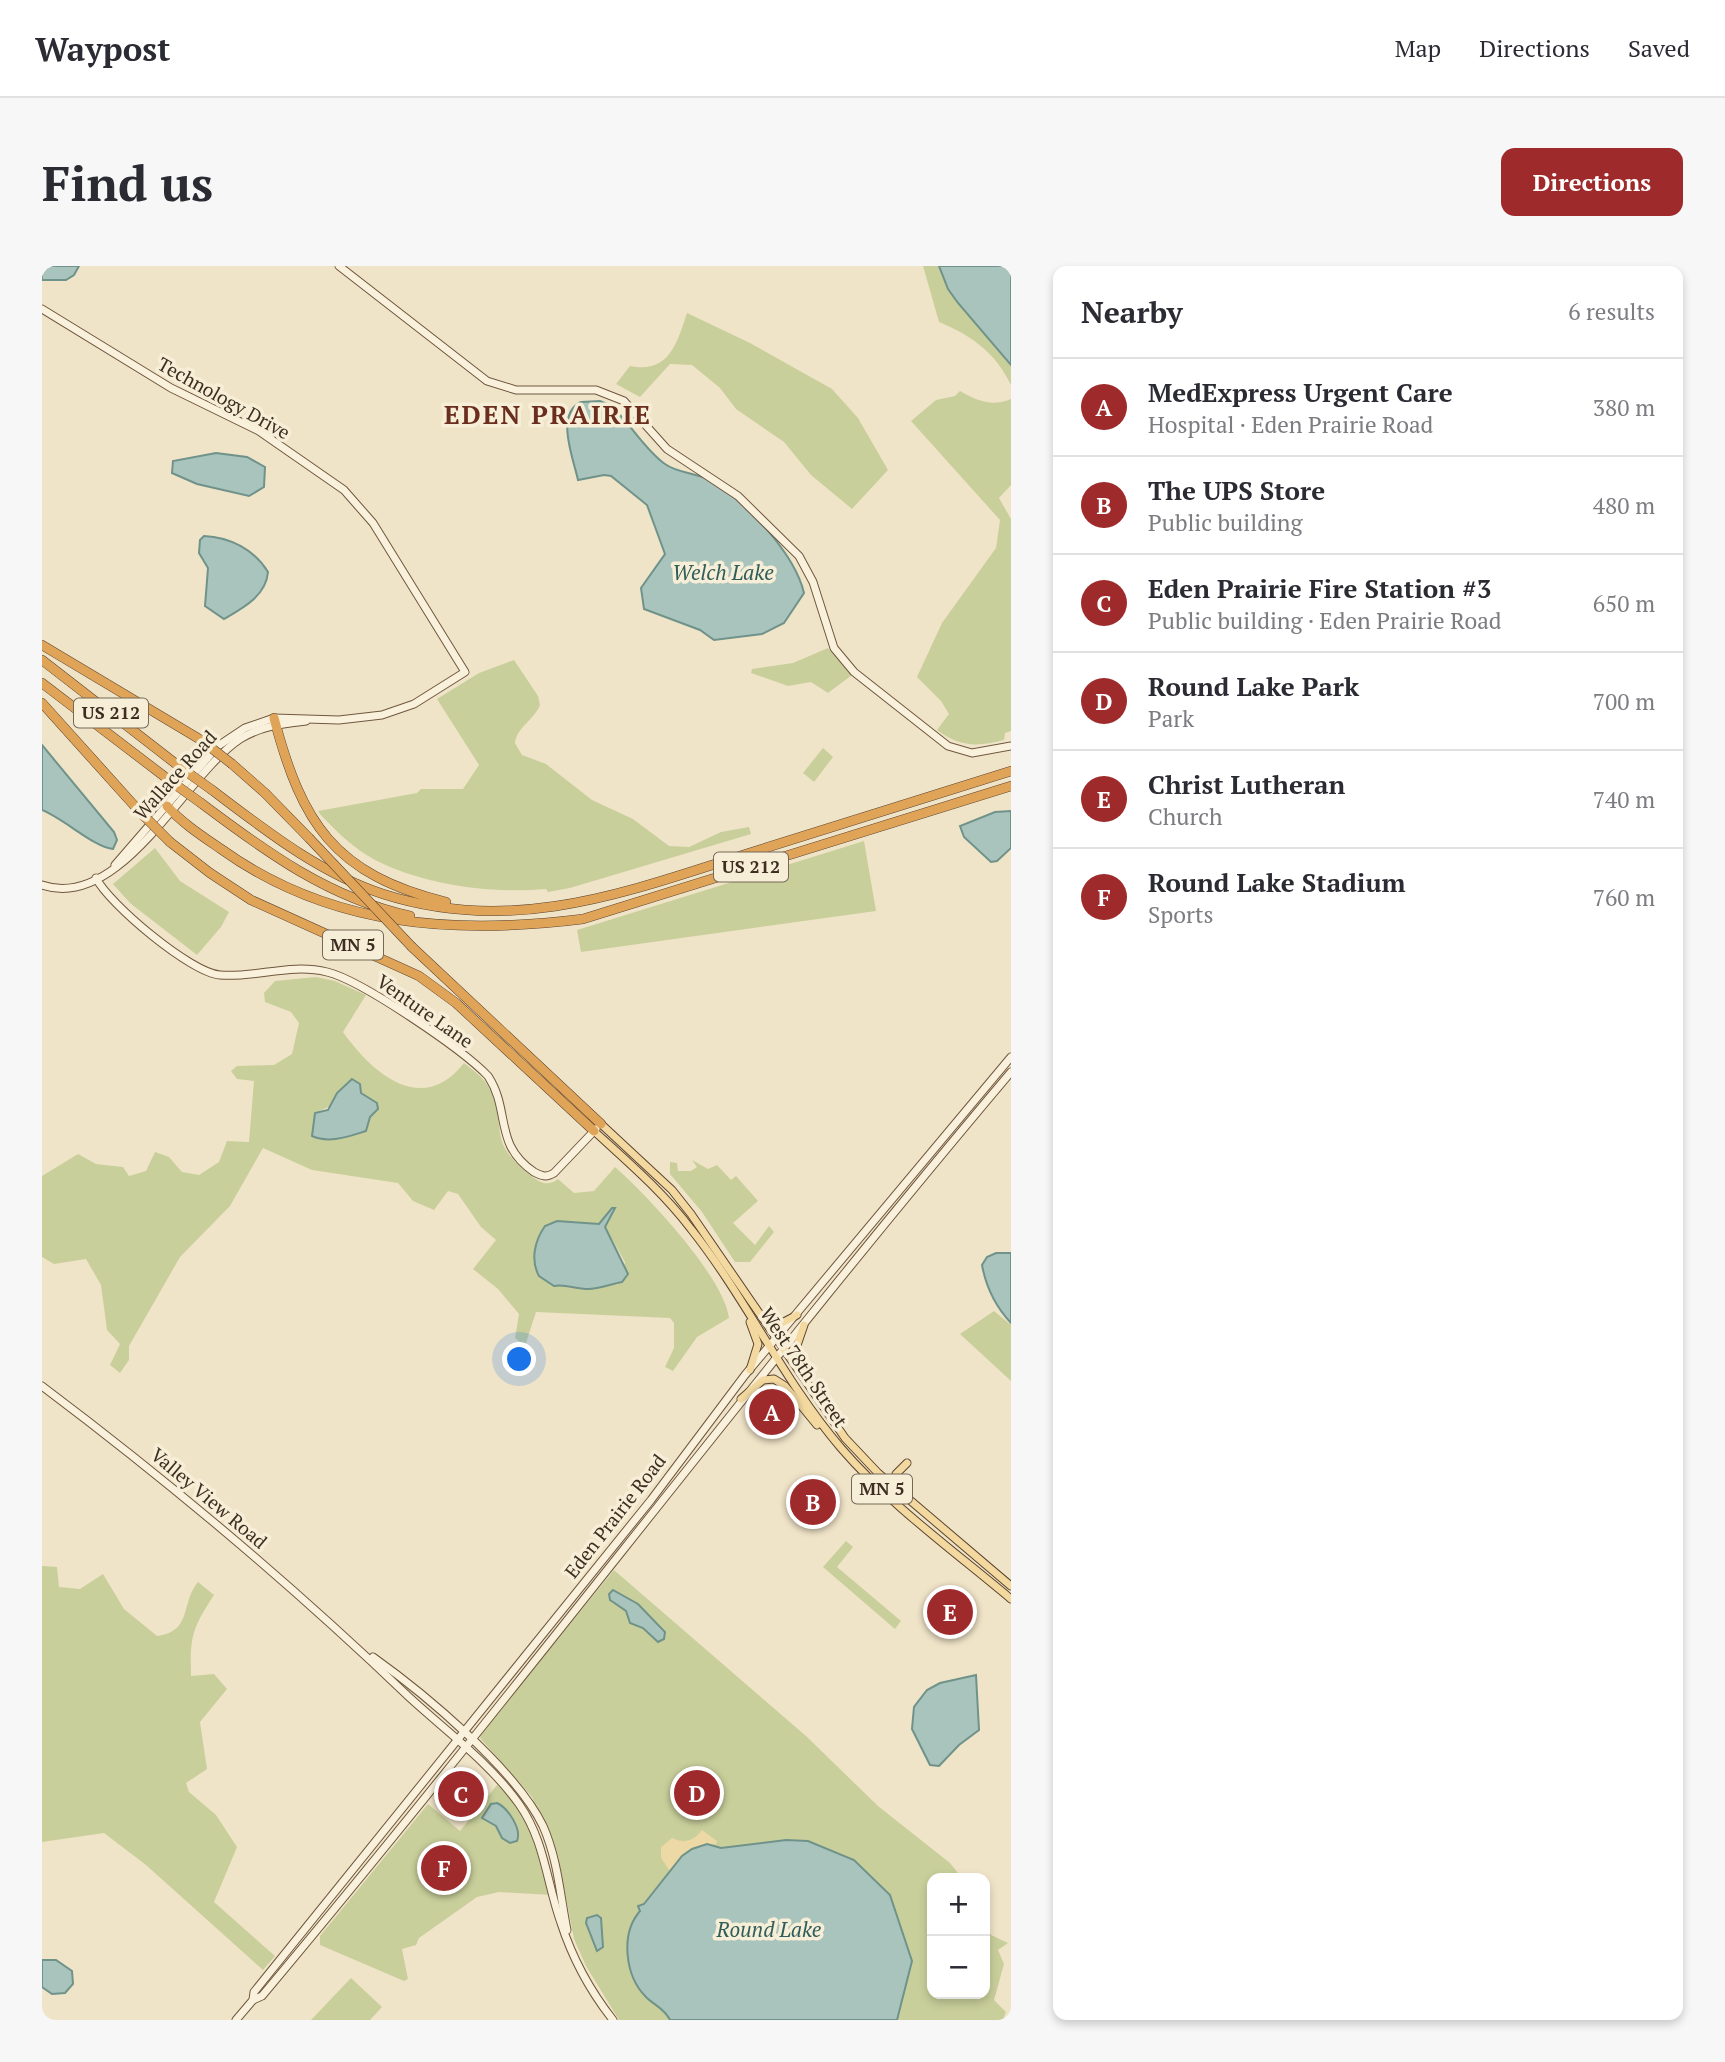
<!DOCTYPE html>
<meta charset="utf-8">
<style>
:root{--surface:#fff;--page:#f7f7f7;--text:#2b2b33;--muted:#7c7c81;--line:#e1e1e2;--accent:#9e2a2b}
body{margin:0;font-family:"PT Serif",serif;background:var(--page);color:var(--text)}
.controls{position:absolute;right:21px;bottom:21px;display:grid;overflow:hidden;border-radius:14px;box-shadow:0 4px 10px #0003}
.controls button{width:63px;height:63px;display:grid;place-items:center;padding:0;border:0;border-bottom:2px solid var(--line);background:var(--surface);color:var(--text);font:35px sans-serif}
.you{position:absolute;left:478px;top:1094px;width:24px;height:24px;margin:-18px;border:5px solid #fff;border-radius:50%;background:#1a73e8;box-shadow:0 0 0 10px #1a73e833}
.badge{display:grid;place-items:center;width:46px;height:46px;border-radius:50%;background:var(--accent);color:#fff;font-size:23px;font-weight:700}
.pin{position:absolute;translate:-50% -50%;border:4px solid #fff;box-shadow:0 2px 7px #0006}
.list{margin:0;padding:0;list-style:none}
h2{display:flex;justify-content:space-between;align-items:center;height:91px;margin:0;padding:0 28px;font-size:30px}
h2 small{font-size:23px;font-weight:400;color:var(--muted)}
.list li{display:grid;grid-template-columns:46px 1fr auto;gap:21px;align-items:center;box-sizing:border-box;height:98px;padding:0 28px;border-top:2px solid var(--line)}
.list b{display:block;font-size:26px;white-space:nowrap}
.list p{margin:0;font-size:23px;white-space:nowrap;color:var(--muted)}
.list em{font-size:23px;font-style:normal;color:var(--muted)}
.map{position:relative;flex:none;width:969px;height:1754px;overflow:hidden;border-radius:14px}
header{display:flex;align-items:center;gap:42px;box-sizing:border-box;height:98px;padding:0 35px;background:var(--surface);border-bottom:2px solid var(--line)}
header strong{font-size:33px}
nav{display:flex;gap:38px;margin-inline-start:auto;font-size:24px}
.intro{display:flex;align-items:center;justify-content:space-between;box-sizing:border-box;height:168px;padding:0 42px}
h1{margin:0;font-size:49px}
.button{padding:18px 32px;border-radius:14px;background:var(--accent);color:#fff;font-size:24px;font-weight:700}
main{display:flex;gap:42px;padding:0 42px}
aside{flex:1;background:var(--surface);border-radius:14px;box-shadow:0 4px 10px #0003}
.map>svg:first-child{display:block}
</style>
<header>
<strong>Waypost</strong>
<nav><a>Map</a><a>Directions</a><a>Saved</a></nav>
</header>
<div class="intro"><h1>Find us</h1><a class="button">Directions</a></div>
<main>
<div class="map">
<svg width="969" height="1754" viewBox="0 0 969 1754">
<rect width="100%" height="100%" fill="#f0e4c8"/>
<g fill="#c9cf9b" fill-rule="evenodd">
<path d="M 881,0 L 897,0 L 906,23 L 916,37 L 969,99 L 969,119 C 954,87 929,69 897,56 Z"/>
<path d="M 645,47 L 708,77 L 790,123 L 816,152 L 846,204 L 810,243 L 769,209 L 742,176 L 694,143 L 678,122 L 650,99 L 628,98 L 598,131 L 574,118 L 588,100 C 627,108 635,77 645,47 Z"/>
<path d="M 918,125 C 936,135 950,141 969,133 L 969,219 L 957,232 L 969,253 L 969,465 L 963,467 L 962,474 C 936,481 917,481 895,464 L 907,448 L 899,435 L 875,411 L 900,357 L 954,282 L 958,254 L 869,155 L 894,134 L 913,130 Z"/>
<polygon points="786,382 810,409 786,427 769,416 746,420 709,407 710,403 751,397"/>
<path d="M 472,394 L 496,430 L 498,439 C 492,454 475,461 473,477 L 480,489 L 504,498 L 550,534 L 591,553 L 627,580 L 647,581 L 679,566 L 707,561 L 709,568 L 528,622 L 506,626 L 504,623 C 449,628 382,619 333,594 C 312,583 294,565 278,548 L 276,545 L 375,527 L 379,523 L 421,523 L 437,499 L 395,433 L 437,407 Z"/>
<polygon points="781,482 791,491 772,516 761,507"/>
<polygon points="822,575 834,645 539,686 535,664"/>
<polygon points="113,582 138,615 187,646 179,661 155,689 88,637 71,618"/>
<path d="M 274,711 L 293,715 L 324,729 L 301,766 C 330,807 380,851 422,797 C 432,805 443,812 448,824 C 467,865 443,873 488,909 C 498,917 506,921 516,913 L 532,927 L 552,925 L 573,901 C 605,929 682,1011 687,1052 L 655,1071 L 631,1105 L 623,1101 L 632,1082 L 632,1057 L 628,1052 L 494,1046 L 483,1080 L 473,1072 L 477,1048 L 456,1023 L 431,1003 L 454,974 L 439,961 L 416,928 L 406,925 L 392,944 L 371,935 L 356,917 L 270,904 L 221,882 L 188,940 L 138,991 L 87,1080 L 87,1094 L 78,1107 L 68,1099 L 78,1078 L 65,1064 L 59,1019 L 44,993 L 12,998 L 0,991 L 0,910 L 36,888 L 54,898 L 81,901 L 87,910 L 104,905 L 113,886 L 127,891 L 140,906 L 157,909 L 177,896 L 185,875 L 207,876 L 212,815 L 195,813 L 189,805 L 195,800 L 232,799 L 250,788 L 257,757 L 249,746 L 223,736 L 222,727 L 233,715 ZM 319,826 L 335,837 L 328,851 L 273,847 ZM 570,942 L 563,961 L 583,996 L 580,1016 L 534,1022 L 525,1018 L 512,1020 L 497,1010 C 489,995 493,974 503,960 L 524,955 L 557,958 Z"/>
<polygon points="650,894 666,903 675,899 689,914 694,910 716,935 691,957 713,979 727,960 732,966 708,996 693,996 660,946 628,908 628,896 635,897 636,905 649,905 655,901"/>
<polygon points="952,1045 969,1059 969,1115 918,1068"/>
<polygon points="804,1275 811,1281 795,1301 859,1355 853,1363 781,1301"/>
<path d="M 0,1300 L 15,1301 L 17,1321 L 38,1323 L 61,1308 L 82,1343 L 115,1370 C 151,1365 138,1338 156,1316 L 172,1329 C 150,1363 148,1370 149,1410 L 172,1408 L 185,1423 L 158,1456 L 165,1503 L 144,1517 L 147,1526 L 174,1549 L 195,1581 L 172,1636 L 233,1690 L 221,1704 L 104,1599 L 62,1567 L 0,1576 Z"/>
<polygon points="572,1304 764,1470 836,1540 908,1597 920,1612 890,1612 890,1728 943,1728 943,1655 949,1669 966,1677 956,1684 962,1698 952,1734 964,1746 961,1754 577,1754 544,1700 532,1673 516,1590 490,1531 438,1472 440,1466"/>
<path d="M 455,1519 C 486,1543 500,1592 509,1629 L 457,1626 L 435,1631 L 377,1672 L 374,1679 L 360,1683 L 366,1713 L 362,1715 L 278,1679 L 278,1670 L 386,1538 L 418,1565 Z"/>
<polygon points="309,1712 340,1741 328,1754 269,1754"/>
</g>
<path fill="#ecd9a5" d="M 660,1564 L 675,1575 L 674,1578 C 652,1579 640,1588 628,1605 L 619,1592 L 619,1581 L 630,1572 C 642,1578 652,1575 660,1564 Z"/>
<g fill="#a9c4bc" stroke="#6f938a" stroke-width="2">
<polygon points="0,0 37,0 32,9 24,14 0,14"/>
<polygon points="897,0 969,0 969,99 916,37 906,23"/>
<path d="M 539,136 L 558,135 L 568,139 C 588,156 601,182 623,198 C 635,207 654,207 668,214 C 703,234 753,288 762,327 L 742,357 L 720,368 L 672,374 L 658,364 L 602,343 L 599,322 L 623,288 L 605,239 L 569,210 L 562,209 L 536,214 C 531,191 513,148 539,136 Z"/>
<polygon points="174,187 205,191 223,201 222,221 207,230 155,218 130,207 131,195"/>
<path d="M 162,270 C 188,271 213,284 226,306 C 224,330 201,342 182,353 L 163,340 L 166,302 L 157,287 L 158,274 Z"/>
<path d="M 0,479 L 72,566 L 75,574 L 71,583 C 53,582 21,552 0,544 Z"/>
<polygon points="969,545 969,582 955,595 949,596 922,571 918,560 953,546"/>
<path d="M 310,813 L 318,818 L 319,827 L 335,837 L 336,843 L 328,851 L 324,865 C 308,870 287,878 270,870 L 273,847 L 286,844 L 295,827 Z"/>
<path d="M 570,942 L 573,942 L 563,961 L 586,1008 L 580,1016 C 569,1018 557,1023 546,1023 C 533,1023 525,1018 512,1020 L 497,1010 C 488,994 493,974 503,960 L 515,955 L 557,958 Z"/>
<path d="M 954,987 L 969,987 L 969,1057 C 954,1041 944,1021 940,999 L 945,991 Z"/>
<polygon points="571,1324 596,1338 623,1366 622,1373 616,1376 601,1362 588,1357 584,1345 568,1334 567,1328"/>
<polygon points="934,1409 937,1464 917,1479 897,1500 888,1499 870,1463 872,1441 885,1424 898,1417"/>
<path d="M 455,1537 C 466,1542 480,1563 475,1575 L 468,1577 L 460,1572 L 454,1560 L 440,1552 L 449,1538 Z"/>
<path d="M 744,1574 L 766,1575 L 812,1594 L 848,1629 L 870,1695 L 855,1754 L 628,1754 C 622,1742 613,1740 604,1731 C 583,1710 578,1668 598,1645 L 596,1640 L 602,1638 L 640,1590 L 650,1583 L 665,1578 L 679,1582 Z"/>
<polygon points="555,1649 559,1652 561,1681 555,1685 544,1657 545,1652"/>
<polygon points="0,1694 14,1694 30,1705 31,1718 23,1727 10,1728 0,1721"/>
</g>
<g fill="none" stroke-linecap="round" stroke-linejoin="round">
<defs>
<g id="secondary">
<polyline points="297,0 445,115 474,124 554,124 582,135 625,183 696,230 757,290 771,316 792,382 812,406 906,480 930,487 969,480"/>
<polyline points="0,43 129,122 217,165 302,224 331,257 423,406 372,438 340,449 297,454 232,452 203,462 176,480 73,599"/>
<path d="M 54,612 C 67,638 149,707 178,709 C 214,712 248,697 285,706 C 319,714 420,783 446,810 C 469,845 451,878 492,906 C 500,910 504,912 512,907 L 554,863"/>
<path d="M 0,619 C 79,646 143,509 198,473 C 219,460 240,458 264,455"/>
<path d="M 0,1120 C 129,1217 251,1320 367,1431 C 404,1465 447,1496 477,1538 C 503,1575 504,1615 519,1657 C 530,1691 549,1726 571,1754"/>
<path d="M 331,1391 C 383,1428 474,1504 501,1560 C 516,1594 518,1629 525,1664"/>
<path d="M 211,1734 L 220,1730 C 475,1426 713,1109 969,806"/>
<polyline points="194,1754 211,1734 212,1726 609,1234 703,1109 969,791"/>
</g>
<g id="primary">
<polyline points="559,858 630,924 649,948 803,1172 836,1207 969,1320"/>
<path d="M 552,865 C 586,896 621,926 649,963 C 704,1032 741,1114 799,1182 C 848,1239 912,1285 969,1333"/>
<polyline points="724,1048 738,1058 755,1049"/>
<polyline points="708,1056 716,1078 708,1104"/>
<polyline points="760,1106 753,1085 762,1059"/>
<polyline points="699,1133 721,1114 732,1113 743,1120 775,1159"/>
<polyline points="862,1224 855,1215 854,1208 865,1197"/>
</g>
<g id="highway">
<polyline points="0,379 159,474"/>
<polyline points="0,394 138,501"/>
<polyline points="0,417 127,514"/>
<polyline points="0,437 98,546"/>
<path d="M 232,452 C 260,558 292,608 404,636"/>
<polyline points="190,498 223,527 267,572"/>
<path d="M 170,524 C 223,564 277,607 341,628 C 475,671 590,624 717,584 C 801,558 885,531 969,505"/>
<path d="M 159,537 C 224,586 287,632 368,650"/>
<path d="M 125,540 C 140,557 160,570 179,583 C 288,661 412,669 541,653 L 969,520"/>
<polyline points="128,576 168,607 209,634 377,710 414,737 552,865"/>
<polyline points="370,681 559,858"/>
</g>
</defs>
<use href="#secondary" stroke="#6f573f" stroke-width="9"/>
<use href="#primary" stroke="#5b4430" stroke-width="9"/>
<use href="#highway" stroke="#5b4430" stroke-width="10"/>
<use href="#secondary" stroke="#faf1dc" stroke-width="7"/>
<use href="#primary" stroke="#f3d9a0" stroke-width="7"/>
<use href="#highway" stroke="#e0a458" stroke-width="9"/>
<defs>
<g id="highway-bridge">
<polyline points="159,474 190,498"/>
<polyline points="138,501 170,524"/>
<polyline points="127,514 159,537"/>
<polyline points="98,546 128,576"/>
<polyline points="267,572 370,681"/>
</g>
</defs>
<use href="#highway-bridge" stroke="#5b4430" stroke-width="10" stroke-linecap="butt"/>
<use href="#highway-bridge" stroke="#e0a458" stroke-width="9"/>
</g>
<g text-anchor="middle" stroke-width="7" stroke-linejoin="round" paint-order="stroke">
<g fill="#f7eed8" stroke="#756857" stroke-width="2">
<rect x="32" y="432.5" width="74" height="29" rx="5"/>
<rect x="672" y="586.5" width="74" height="29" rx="5"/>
<rect x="281" y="664.5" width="60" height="29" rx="5"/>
<rect x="810" y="1208.5" width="60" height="29" rx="5"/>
</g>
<g font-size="18" font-weight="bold" fill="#3d2e20">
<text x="69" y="453">US 212</text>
<text x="709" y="607">US 212</text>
<text x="311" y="685">MN 5</text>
<text x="840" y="1229">MN 5</text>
</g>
<g font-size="19" fill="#3d2e20" stroke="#f7eed8">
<text transform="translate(182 132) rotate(29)" y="7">Technology Drive</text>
<text transform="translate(133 509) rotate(-48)" y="7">Wallace Road</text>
<text transform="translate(383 745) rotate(35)" y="7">Venture Lane</text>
<text transform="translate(762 1101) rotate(56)" y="7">West 78th Street</text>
<text transform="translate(167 1232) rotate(40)" y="7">Valley View Road</text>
<text transform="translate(573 1250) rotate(-52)" y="7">Eden Prairie Road</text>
</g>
<g font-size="21" font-style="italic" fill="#2f5d5a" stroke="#f7eed8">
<text x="681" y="314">Welch Lake</text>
<text x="727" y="1671">Round Lake</text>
</g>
<g font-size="26" font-weight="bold" letter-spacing="2" fill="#6b2e1e" stroke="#f7eed8">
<text x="506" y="158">EDEN PRAIRIE</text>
</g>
</g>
</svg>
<div class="controls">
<button>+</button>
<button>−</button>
</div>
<div class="you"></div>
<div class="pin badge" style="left:730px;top:1146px">A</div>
<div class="pin badge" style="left:771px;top:1236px">B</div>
<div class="pin badge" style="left:419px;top:1528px">C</div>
<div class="pin badge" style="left:655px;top:1527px">D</div>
<div class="pin badge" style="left:908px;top:1346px">E</div>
<div class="pin badge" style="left:402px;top:1602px">F</div>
</div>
<aside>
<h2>Nearby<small>6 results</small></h2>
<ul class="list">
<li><span class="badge">A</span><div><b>MedExpress Urgent Care</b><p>Hospital · Eden Prairie Road</p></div><em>380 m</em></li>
<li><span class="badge">B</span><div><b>The UPS Store</b><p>Public building</p></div><em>480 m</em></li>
<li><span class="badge">C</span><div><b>Eden Prairie Fire Station #3</b><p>Public building · Eden Prairie Road</p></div><em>650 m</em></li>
<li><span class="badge">D</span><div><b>Round Lake Park</b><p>Park</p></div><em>700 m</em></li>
<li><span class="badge">E</span><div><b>Christ Lutheran</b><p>Church</p></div><em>740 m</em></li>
<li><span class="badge">F</span><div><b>Round Lake Stadium</b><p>Sports</p></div><em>760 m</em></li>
</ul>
</aside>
</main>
